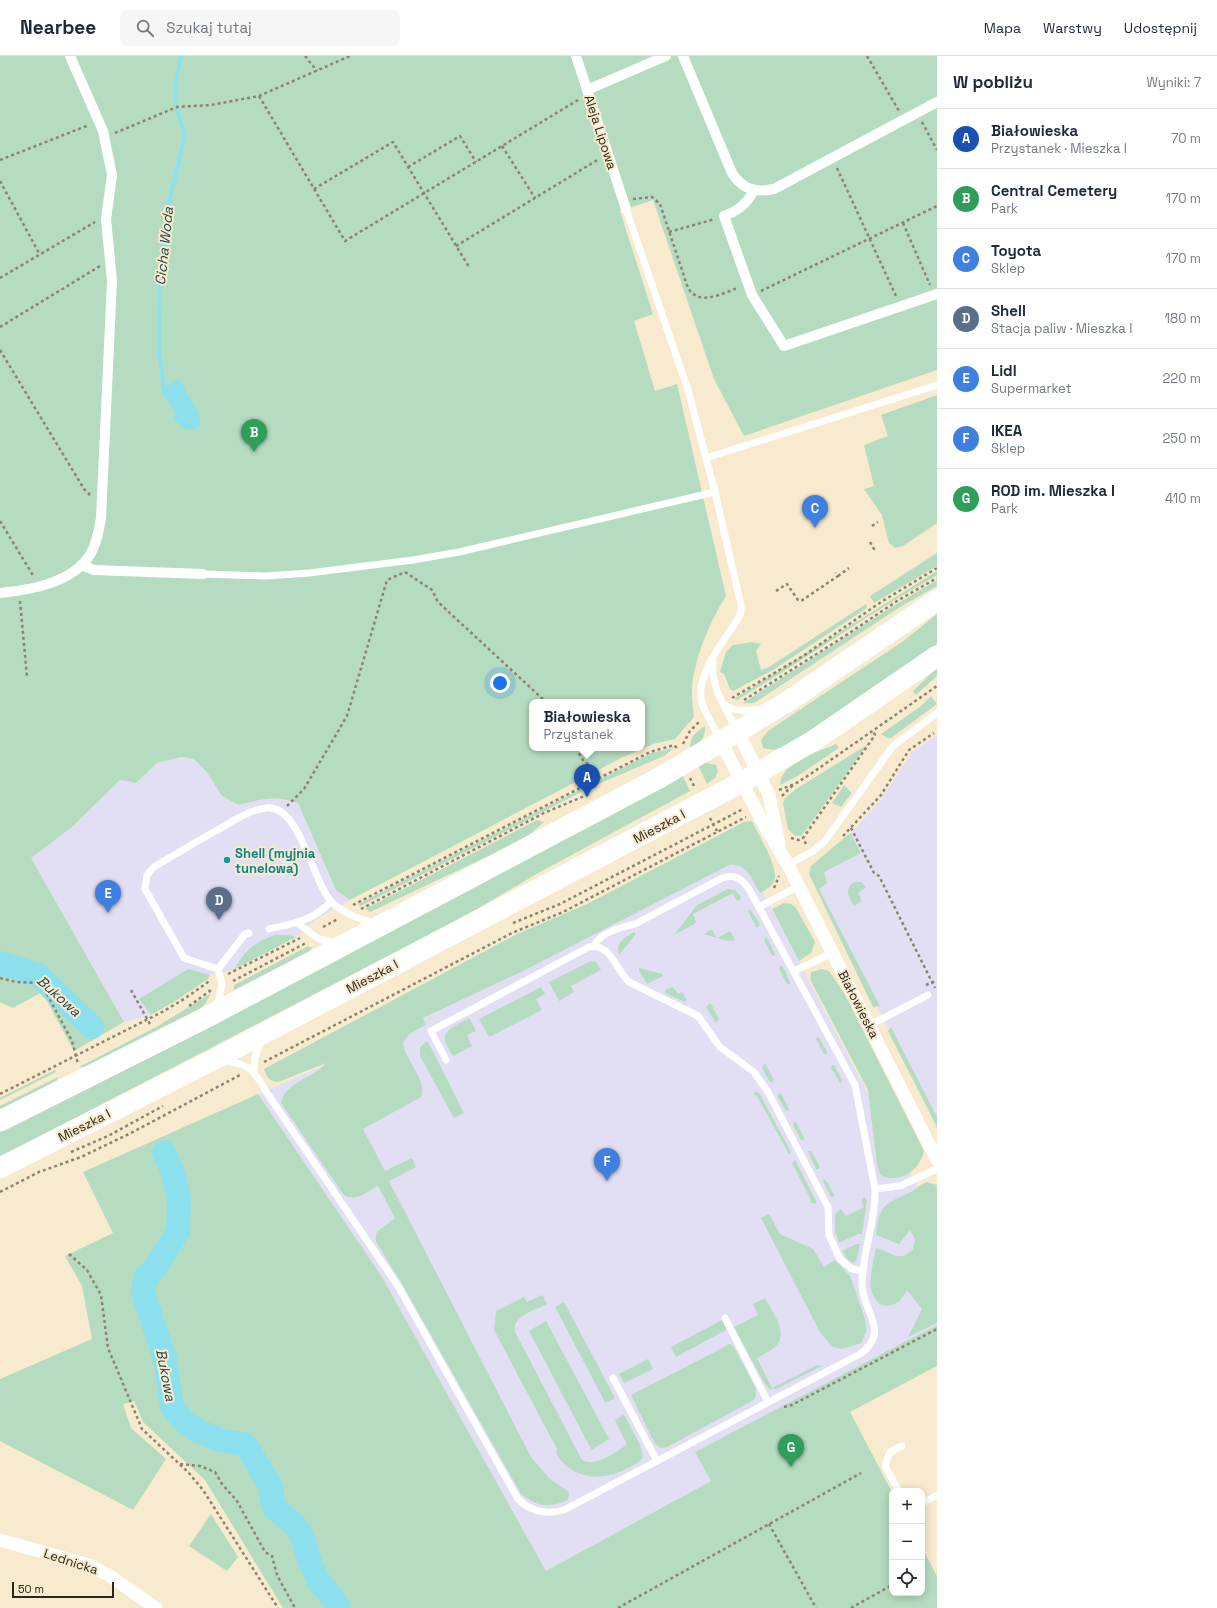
<!DOCTYPE html>
<html lang="pl">
<meta charset="utf-8">
<style>
:root{--surface:#fff;--page:#f6f6f7;--text:#1f2937;--muted:#747a83;--line:#e0e1e3;--accent:#db2777}
body{margin:0;font-family:"Space Grotesk",sans-serif;background:var(--page);color:var(--text)}
.controls{position:absolute;right:12px;bottom:12px;display:grid;overflow:hidden;border-radius:8px;box-shadow:0 2px 10px #0003}
.controls button{width:36px;height:36px;display:grid;place-items:center;padding:0;border:0;border-bottom:1px solid var(--line);background:var(--surface);color:var(--text);font:20px sans-serif}
.scale{position:absolute;left:12px;bottom:10px;width:102px;box-sizing:border-box;padding-left:4px;border:2px solid #2a261b;border-top:0;font-size:11px;line-height:14px;white-space:nowrap;color:#2a261b;-webkit-text-stroke:3px #f7eace;paint-order:stroke}
.you{position:absolute;left:500px;top:627px;width:14px;height:14px;margin:-10px;border:3px solid #fff;border-radius:50%;background:#1a73e8;box-shadow:0 0 0 6px #1a73e833}
.badge{display:grid;place-items:center;width:26px;height:26px;border-radius:50%;background:var(--accent);color:#fff;font-size:13px;font-weight:700}
.pin{position:absolute;translate:-50% -33px;filter:drop-shadow(0 1px 2px #0008)}
.pin::after{content:'';position:absolute;top:21px;width:14px;height:12px;background:inherit;clip-path:polygon(0 0,100% 0,50% 100%)}
.popup{position:absolute;left:529px;top:643px;width:116px;height:52px;box-sizing:border-box;display:grid;place-content:center;border-radius:8px;background:var(--surface);filter:drop-shadow(0 1px 3px #0005);font-size:13px;white-space:nowrap;color:var(--muted)}
.popup b{font-size:15px;color:var(--text)}
.popup::after{content:'';position:absolute;left:50%;top:100%;margin-left:-8px;border:8px solid transparent;border-top-color:var(--surface)}
.list{margin:0;padding:0;list-style:none}
h2{display:flex;justify-content:space-between;align-items:center;height:52px;margin:0;padding:0 16px;font-size:17px}
h2 small{font-size:13px;font-weight:400;color:var(--muted)}
.list li{display:grid;grid-template-columns:26px 1fr auto;gap:12px;align-items:center;box-sizing:border-box;height:60px;padding:0 16px;border-top:1px solid var(--line)}
.list b{display:block;font-size:15px;white-space:nowrap}
.list p{margin:0;font-size:13px;white-space:nowrap;color:var(--muted)}
.list em{font-size:13px;font-style:normal;color:var(--muted)}
.icon{flex:none;width:22px;height:22px;fill:none;stroke:currentColor;stroke-width:2;stroke-linecap:round;stroke-linejoin:round}
.map{position:relative;flex:none;width:937px;height:1552px;overflow:hidden}
header{display:flex;align-items:center;gap:24px;box-sizing:border-box;height:56px;padding:0 20px;background:var(--surface);border-bottom:1px solid var(--line)}
header strong{font-size:19px}
nav{display:flex;gap:22px;margin-inline-start:auto;font-size:14px}
.search{width:280px;height:36px;background:var(--page);display:flex;align-items:center;gap:10px;box-sizing:border-box;padding:0 14px;border-radius:8px;color:var(--muted);font-size:15px}
main{display:flex}
aside{flex:1;background:var(--surface)}
.map>svg:first-child{display:block}
</style>
<header>
<strong>Nearbee</strong>
<div class="search"><svg class="icon" aria-label="search" viewBox="0 0 24 24"><circle cx="10" cy="10" r="6"/><path d="M15 15l6 6"/></svg>Szukaj tutaj</div>
<nav><a>Mapa</a><a>Warstwy</a><a>Udostępnij</a></nav>
</header>
<main>
<div class="map">
<svg width="937" height="1552" viewBox="0 0 937 1552">
<rect width="100%" height="100%" fill="#f7eace"/>
<g fill="#e2def4">
<polygon points="937,679 937,1066 817,833 832,799 881,743 912,696"/>
<polygon points="181,701 194,703 206,715 222,740 239,749 259,744 281,742 298,747 336,834 350,844 316,863 296,881 235,913 210,919 208,923 180,942 151,959 124,966 31,802 72,771 120,724 136,727 157,707"/>
<polygon points="741,795 937,1169 937,1269 696,1396 711,1425 546,1515 382,1221 258,1038 383,984"/>
</g>
<g fill="#b5dcc0" fill-rule="evenodd">
<path d="M 0,0 L 937,0 L 937,314 L 744,380 L 714,323 L 653,144 L 620,155 L 653,258 L 634,265 L 655,335 L 677,328 L 726,540 C 710,565 692,607 692,636 C 692,645 693,653 694,661 L 675,683 L 653,688 L 621,702 L 350,844 L 336,834 L 298,747 C 275,739 262,743 239,749 L 222,740 L 206,715 L 194,703 L 181,701 L 157,707 L 136,727 L 120,724 L 72,771 L 31,802 L 124,966 L 74,995 L 42,936 L 13,952 L 0,946 ZM 532,646 L 642,646 L 642,692 L 532,692 Z"/>
<polygon points="937,339 937,467 903,490 895,492 889,487 882,459 864,433 874,430 864,389 888,380 881,359"/>
<polygon points="937,497 937,510 874,547 870,540"/>
<path d="M 937,515 L 937,519 L 932,522 C 865,560 803,605 737,644 L 734,643 Z"/>
<polygon points="937,524 937,530 900,551 754,647 743,647 890,552"/>
<polygon points="866,548 867,552 773,614 733,635 730,633 724,618 720,616 726,596 733,589 752,586 761,588 756,595 761,614 769,611"/>
<polygon points="937,558 937,588 823,667 785,690 774,694 763,692 761,684 768,675 902,586"/>
<polygon points="937,612 937,620 916,639 913,635"/>
<polygon points="931,640 937,648 891,682 887,682 881,678 921,650"/>
<path d="M 705,670 C 706,682 699,688 690,693 C 690,680 695,677 705,670 Z"/>
<path d="M 836,688 L 839,692 L 796,721 L 780,729 C 781,705 819,696 836,688 Z"/>
<polygon points="867,689 808,771 801,780 795,780 788,773 783,747 785,742 796,733"/>
<polygon points="674,692 664,700 589,732 361,850 358,848 651,697"/>
<polygon points="706,707 716,709 718,715 715,722 707,728 698,709"/>
<polygon points="682,718 690,735 540,816 477,853 415,886 0,1101 0,1075"/>
<polygon points="844,729 852,737 841,751 832,747"/>
<polygon points="537,764 544,766 524,783 370,856 365,853"/>
<path d="M 752,765 C 758,778 780,813 774,825 C 772,831 765,834 760,837 C 752,823 747,807 729,809 L 525,914 L 423,962 L 426,969 L 409,978 L 403,987 C 405,1004 428,1025 421,1041 L 363,1073 L 385,1115 L 412,1102 L 416,1111 L 389,1125 L 531,1401 L 550,1423 L 569,1436 L 568,1444 C 549,1452 537,1451 521,1438 L 401,1226 L 376,1186 L 376,1178 L 378,1175 L 395,1162 L 378,1130 C 367,1135 355,1148 343,1138 L 281,1047 C 285,1026 314,1022 326,1007 L 278,1026 C 269,1025 267,1022 264,1013 L 517,878 L 587,848 L 744,766 Z"/>
<polygon points="850,777 861,797 824,816 827,827 819,833 880,950 873,951 809,818 811,810"/>
<path d="M 855,826 L 861,826 L 866,831 L 858,837 L 862,845 L 854,850 C 848,841 844,831 855,826 Z"/>
<polygon points="728,833 735,834 741,841 740,844 737,845 733,837 693,858 696,867 674,879 697,849"/>
<polygon points="784,847 791,848 796,852 815,886 811,897 799,905 772,853"/>
<polygon points="750,853 760,868 759,871 756,871 748,855"/>
<polygon points="710,874 712,874 717,882 730,875 735,884 728,885 703,878"/>
<path d="M 634,876 L 636,878 L 619,899 C 615,887 625,881 634,876 Z"/>
<path d="M 276,879 L 287,879 L 296,881 L 235,913 C 244,895 256,885 276,879 Z"/>
<polygon points="765,882 768,883 775,898 774,900 772,900 764,884"/>
<polygon points="308,890 312,892 310,895 234,934 234,929"/>
<polygon points="591,905 596,906 601,914 571,930 574,936 559,945 549,926"/>
<polygon points="780,910 783,911 790,926 790,928 787,928 779,913"/>
<polygon points="639,912 662,918 663,920 647,928 639,915"/>
<polygon points="188,913 210,919 208,923 180,942 151,959 139,943"/>
<path d="M 822,913 L 829,915 L 844,937 L 924,1095 C 920,1110 909,1122 892,1122 C 888,1122 883,1122 880,1118 C 879,1116 878,1111 877,1109 L 868,1034 L 810,923 L 811,916 Z"/>
<polygon points="541,931 545,938 536,943 542,954 489,981 479,963"/>
<polygon points="673,931 678,938 682,936 687,944 685,946 665,937 666,933"/>
<polygon points="211,937 206,947 199,954 87,1011 79,1011 158,970"/>
<polygon points="709,948 711,948 719,963 717,966 715,966 706,951"/>
<polygon points="469,962 476,975 467,979 472,990 453,1000 445,986 445,978 451,972"/>
<polygon points="891,971 937,1061 937,1071 888,975"/>
<polygon points="818,980 827,996 827,998 824,998 816,983"/>
<polygon points="425,986 428,986 464,1057 454,1062 420,1000 420,992"/>
<polygon points="764,1008 766,1009 774,1024 773,1026 770,1026 762,1012"/>
<polygon points="832,1009 834,1009 842,1024 841,1028 831,1012"/>
<polygon points="55,1014 56,1016 0,1044 0,1042"/>
<polygon points="58,1021 57,1025 0,1055 0,1050"/>
<polygon points="756,1035 759,1037 791,1096 789,1098 757,1040 753,1038"/>
<polygon points="781,1037 789,1053 788,1055 786,1055 777,1040 778,1038"/>
<polygon points="258,1038 382,1221 546,1515 711,1425 695,1396 937,1269 937,1310 850,1356 892,1436 892,1537 922,1537 922,1492 937,1520 937,1552 283,1552 205,1424 143,1366 134,1345 123,1348 131,1372 166,1403 133,1454 0,1385 0,1323 92,1283 82,1230 65,1200 113,1177 83,1116"/>
<polygon points="794,1066 796,1066 804,1082 804,1084 801,1084 793,1069"/>
<polygon points="808,1095 811,1095 820,1111 818,1113 816,1113"/>
<polygon points="795,1104 816,1145 815,1148 810,1146 811,1144 792,1107"/>
<polygon points="825,1123 834,1139 834,1141 831,1141 823,1126"/>
<path d="M 927,1126 L 937,1129 L 937,1267 L 908,1281 L 922,1253 L 907,1234 C 901,1245 895,1252 881,1249 C 863,1235 873,1211 876,1192 C 892,1196 898,1208 913,1193 L 915,1183 L 910,1174 L 899,1188 L 876,1179 C 879,1148 885,1148 911,1136 C 917,1133 918,1129 927,1126 Z"/>
<polygon points="864,1141 867,1144 862,1178 858,1178 839,1187 835,1176 835,1158 841,1153 846,1160 864,1151 861,1144"/>
<polygon points="769,1158 780,1178 813,1193 824,1211 835,1204 850,1220 865,1263 866,1276 861,1287 842,1293 833,1291 821,1278 761,1162"/>
<polygon points="856,1188 860,1188 856,1205 853,1207 848,1204 842,1195"/>
<path d="M 542,1239 L 547,1248 C 536,1254 511,1260 515,1276 L 582,1404 C 596,1412 615,1396 627,1389 L 615,1364 L 623,1359 L 625,1360 L 640,1389 L 643,1400 C 640,1407 633,1409 626,1413 C 601,1426 570,1423 556,1397 L 557,1393 L 494,1274 L 496,1255 L 524,1241 L 527,1246 Z"/>
<path d="M 765,1242 C 772,1255 789,1277 776,1290 C 771,1295 763,1298 757,1302 L 772,1332 L 817,1309 L 822,1310 L 776,1333 L 769,1333 L 765,1328 L 734,1271 L 758,1259 L 753,1248 Z"/>
<polygon points="564,1246 614,1340 614,1343 607,1346 605,1346 555,1251"/>
<polygon points="722,1264 726,1271 726,1274 676,1301 671,1291"/>
<polygon points="546,1265 609,1383 593,1393 591,1393 529,1275"/>
<polygon points="730,1288 734,1291 756,1333 756,1339 754,1344 667,1391 661,1392 655,1388 631,1339"/>
<polygon points="648,1303 653,1313 624,1327 619,1318"/>
<polygon points="211,1458 238,1501 227,1515 189,1490"/>
</g>
<path fill="#8ce0ed" d="M 176,324 L 180,324 C 187,340 199,352 201,369 C 190,378 181,373 174,362 L 175,357 L 161,335 L 161,328 L 167,330 Z"/>
<g fill="none" stroke-linecap="round" stroke-linejoin="round">
<g stroke="#8ce0ed" stroke-width="4">
<polyline points="176,47 176,26 181,0"/>
<polyline points="164,329 159,299 160,225 167,155 185,79 177,54"/>
</g>
<g stroke="#8ce0ed" stroke-width="24">
<polyline points="0,907 38,919 92,971"/>
<polyline points="164,1096 174,1119 179,1144 178,1175 155,1212 145,1222 143,1237 165,1303 172,1351 184,1365 199,1375 219,1384 244,1388 249,1394 272,1433 272,1446 275,1453 294,1468 301,1478 309,1503 319,1526 333,1542 339,1552"/>
</g>
<g stroke="#8c8471" stroke-width="2.5" stroke-dasharray="3 3" stroke-linecap="butt">
<polyline points="305,0 317,15"/>
<polyline points="867,0 899,55"/>
<polyline points="259,40 345,185 578,44"/>
<polyline points="922,66 937,94"/>
<polyline points="115,77 177,51 211,49 259,40 350,0"/>
<polyline points="502,90 535,142"/>
<polyline points="0,104 89,69"/>
<polyline points="408,111 460,80 476,106"/>
<polyline points="837,112 896,240"/>
<polyline points="0,125 40,199"/>
<polyline points="314,133 393,86 469,211"/>
<path d="M 633,143 L 652,141 L 660,148 L 688,232 C 700,251 722,237 738,232"/>
<polyline points="903,167 930,229"/>
<polyline points="669,176 715,163"/>
<polyline points="456,190 599,103"/>
<polyline points="0,222 95,166"/>
<polyline points="761,235 937,150"/>
<polyline points="0,271 100,210"/>
<polyline points="0,294 84,433 90,439"/>
<polyline points="0,465 34,521"/>
<polyline points="872,470 878,466"/>
<polyline points="870,486 874,493 873,496"/>
<polyline points="405,516 432,534 438,546 546,646"/>
<polyline points="838,520 849,512"/>
<polyline points="776,535 787,528 798,544 801,545 838,520 835,517"/>
<polyline points="20,545 27,621"/>
<polyline points="732,642 803,600 881,546 937,512"/>
<polyline points="744,644 845,580 897,545 937,522"/>
<polyline points="683,688 690,675 700,665"/>
<polyline points="576,692 584,706 589,708 585,729 589,738"/>
<polyline points="690,722 695,732"/>
<polyline points="779,734 795,728 812,717 937,630"/>
<polyline points="782,740 794,728"/>
<polyline points="287,750 304,733 347,660 387,524 405,516"/>
<polyline points="710,762 717,775"/>
<polyline points="851,772 874,817 879,820 935,932"/>
<polyline points="843,780 881,739 909,694 934,677"/>
<polyline points="791,782 799,784 803,782"/>
<polyline points="806,788 803,782 875,679 873,675"/>
<polyline points="774,832 779,820"/>
<polyline points="353,849 650,696 674,689 677,692"/>
<polyline points="361,853 544,757 589,738"/>
<polyline points="513,867 560,848 743,753"/>
<polyline points="323,871 338,863"/>
<polyline points="228,918 300,882"/>
<polyline points="0,922 16,926 41,927 72,985 78,1008"/>
<polyline points="233,925 306,887"/>
<polyline points="926,929 937,924"/>
<polyline points="131,934 151,970"/>
<polyline points="189,950 211,934"/>
<polyline points="264,1006 512,877 563,856 746,761"/>
<polyline points="0,1038 164,955 184,943 211,924"/>
<polyline points="71,1096 108,1080 163,1050"/>
<polyline points="0,1136 39,1116 81,1101 131,1077 240,1019"/>
<polyline points="69,1198 87,1214 101,1239 108,1292 142,1373 188,1416 203,1434 278,1552"/>
<polyline points="784,1351 792,1349 937,1273"/>
<polyline points="180,1408 200,1410 215,1416 222,1428 237,1445 265,1496 272,1500 277,1519 295,1552"/>
<polyline points="769,1468 816,1552"/>
<polyline points="922,1512 923,1512"/>
<polyline points="618,1552 861,1417"/>
<polyline points="851,1552 892,1529"/>
</g>
<g stroke="#fff" stroke-width="7">
<path d="M 626,153 L 688,334 L 715,436 L 741,549 L 741,556 L 738,563 C 724,584 694,621 702,647 C 706,659 714,672 720,683"/>
<polyline points="706,402 937,329"/>
<polyline points="203,518 266,520 309,517 413,504 459,496 715,436"/>
<path d="M 713,606 C 710,630 726,653 737,674"/>
<path d="M 724,648 C 734,657 750,654 762,653"/>
<polyline points="788,809 813,795 825,785 893,690 937,657"/>
<polyline points="759,851 799,830"/>
<polyline points="297,867 319,883 335,887"/>
<path d="M 269,873 C 291,868 316,864 331,845"/>
<polyline points="218,913 245,878 249,877"/>
<polyline points="794,915 833,897"/>
<path d="M 217,950 L 222,928 L 218,913 L 184,902 L 145,833 L 147,819 L 154,811 C 174,799 194,787 214,776 C 230,767 248,754 266,752 C 299,747 312,823 330,844 C 340,856 360,864 375,867"/>
<polyline points="870,969 928,939"/>
<path d="M 446,1004 L 431,975 L 589,891 C 611,887 616,914 629,926 L 698,960 L 720,991 L 754,1016 L 768,1036 L 828,1151 L 829,1179 L 840,1203 L 852,1213 L 863,1215"/>
<path d="M 223,1005 C 251,1007 254,1015 267,1037 L 398,1230 L 518,1443 C 531,1456 546,1459 564,1454 L 860,1298 C 891,1276 863,1256 862,1229 C 862,1197 876,1166 875,1133 L 855,1029 L 749,833 C 741,822 735,818 722,822 L 635,868 C 621,871 601,876 594,890"/>
<polyline points="254,1015 255,1001 261,984"/>
<polyline points="875,1133 900,1130 937,1113"/>
<polyline points="725,1262 768,1346"/>
<polyline points="613,1322 657,1405"/>
<polyline points="899,1435 885,1410 890,1396 902,1390"/>
<polyline points="922,1447 937,1439"/>
</g>
<g stroke="#fff" stroke-width="10">
<polyline points="576,0 626,153"/>
<path d="M 683,0 L 732,117 C 742,133 756,137 774,133 L 937,46"/>
<polyline points="587,34 666,0"/>
<path d="M 754,134 C 747,148 739,154 724,160 L 752,239 L 784,290 L 937,238"/>
<polyline points="81,509 94,514 203,518"/>
<path d="M 0,537 C 30,534 74,527 91,497 C 97,486 99,474 101,462 L 112,225 L 106,163 L 112,119 L 103,75 L 70,0"/>
</g>
<g stroke="#fff" stroke-width="13">
<polyline points="738,676 769,739 779,788"/>
<polyline points="721,686 762,765 788,809 937,1104"/>
<polyline points="0,1484 89,1509 110,1520 156,1552"/>
</g>
<g stroke="#fff" stroke-width="21">
<polyline points="0,1065 211,959 661,721 787,646 937,544"/>
<polyline points="0,1112 211,1005 742,726 813,685 937,600"/>
</g>
</g>
<circle fill="#0f9aa8" stroke="#f7eace" stroke-width="1.5" cx="227" cy="804" r="4"/>
<g text-anchor="middle" stroke-width="4" stroke-linejoin="round" paint-order="stroke">
<g font-size="13" fill="#2a261b" stroke="#f7eace">
<text transform="translate(601 76) rotate(72)" y="5">Aleja Lipowa</text>
<text transform="translate(659 770) rotate(-28)" y="5">Mieszka I</text>
<text transform="translate(372 920) rotate(-28)" y="5">Mieszka I</text>
<text transform="translate(859 948) rotate(63)" y="5">Białowieska</text>
<text transform="translate(84 1069) rotate(-27)" y="5">Mieszka I</text>
<text transform="translate(71 1505) rotate(18)" y="5">Lednicka</text>
</g>
<g font-size="13" font-weight="bold" fill="#0d838f" stroke="#f7eace" text-anchor="start">
<text x="235" y="802">Shell (myjnia<tspan x="235" dy="15">tunelowa)</tspan></text>
</g>
<g font-size="14" font-style="italic" fill="#1d454b" stroke="#f7eace">
<text transform="translate(164 190) rotate(-84)" y="5">Cicha Woda</text>
<text transform="translate(59 940) rotate(42)" y="5">Bukowa</text>
<text transform="translate(166 1319) rotate(79)" y="5">Bukowa</text>
</g>
</g>
</svg>
<div class="controls">
<button>+</button>
<button>−</button>
<button><svg class="icon" aria-label="locate" viewBox="0 0 24 24"><circle cx="12" cy="12" r="6"/><path d="M12 2v4M12 18v4M2 12h4M18 12h4"/></svg></button>
</div>
<div class="scale">50 m</div>
<div class="you"></div>
<div class="pin badge" style="left:587px;top:741px;background:#1a4fb4">A</div>
<div class="popup"><b>Białowieska</b>Przystanek</div>
<div class="pin badge" style="left:254px;top:396px;background:#2e9e5b">B</div>
<div class="pin badge" style="left:815px;top:472px;background:#3f7fe0">C</div>
<div class="pin badge" style="left:219px;top:864px;background:#5c6f8a">D</div>
<div class="pin badge" style="left:108px;top:857px;background:#3f7fe0">E</div>
<div class="pin badge" style="left:607px;top:1125px;background:#3f7fe0">F</div>
<div class="pin badge" style="left:791px;top:1411px;background:#2e9e5b">G</div>
</div>
<aside>
<h2>W pobliżu<small>Wyniki: 7</small></h2>
<ul class="list">
<li><span class="badge" style="background:#1a4fb4">A</span><div><b>Białowieska</b><p>Przystanek · Mieszka I</p></div><em>70 m</em></li>
<li><span class="badge" style="background:#2e9e5b">B</span><div><b>Central Cemetery</b><p>Park</p></div><em>170 m</em></li>
<li><span class="badge" style="background:#3f7fe0">C</span><div><b>Toyota</b><p>Sklep</p></div><em>170 m</em></li>
<li><span class="badge" style="background:#5c6f8a">D</span><div><b>Shell</b><p>Stacja paliw · Mieszka I</p></div><em>180 m</em></li>
<li><span class="badge" style="background:#3f7fe0">E</span><div><b>Lidl</b><p>Supermarket</p></div><em>220 m</em></li>
<li><span class="badge" style="background:#3f7fe0">F</span><div><b>IKEA</b><p>Sklep</p></div><em>250 m</em></li>
<li><span class="badge" style="background:#2e9e5b">G</span><div><b>ROD im. Mieszka I</b><p>Park</p></div><em>410 m</em></li>
</ul>
</aside>
</main>
